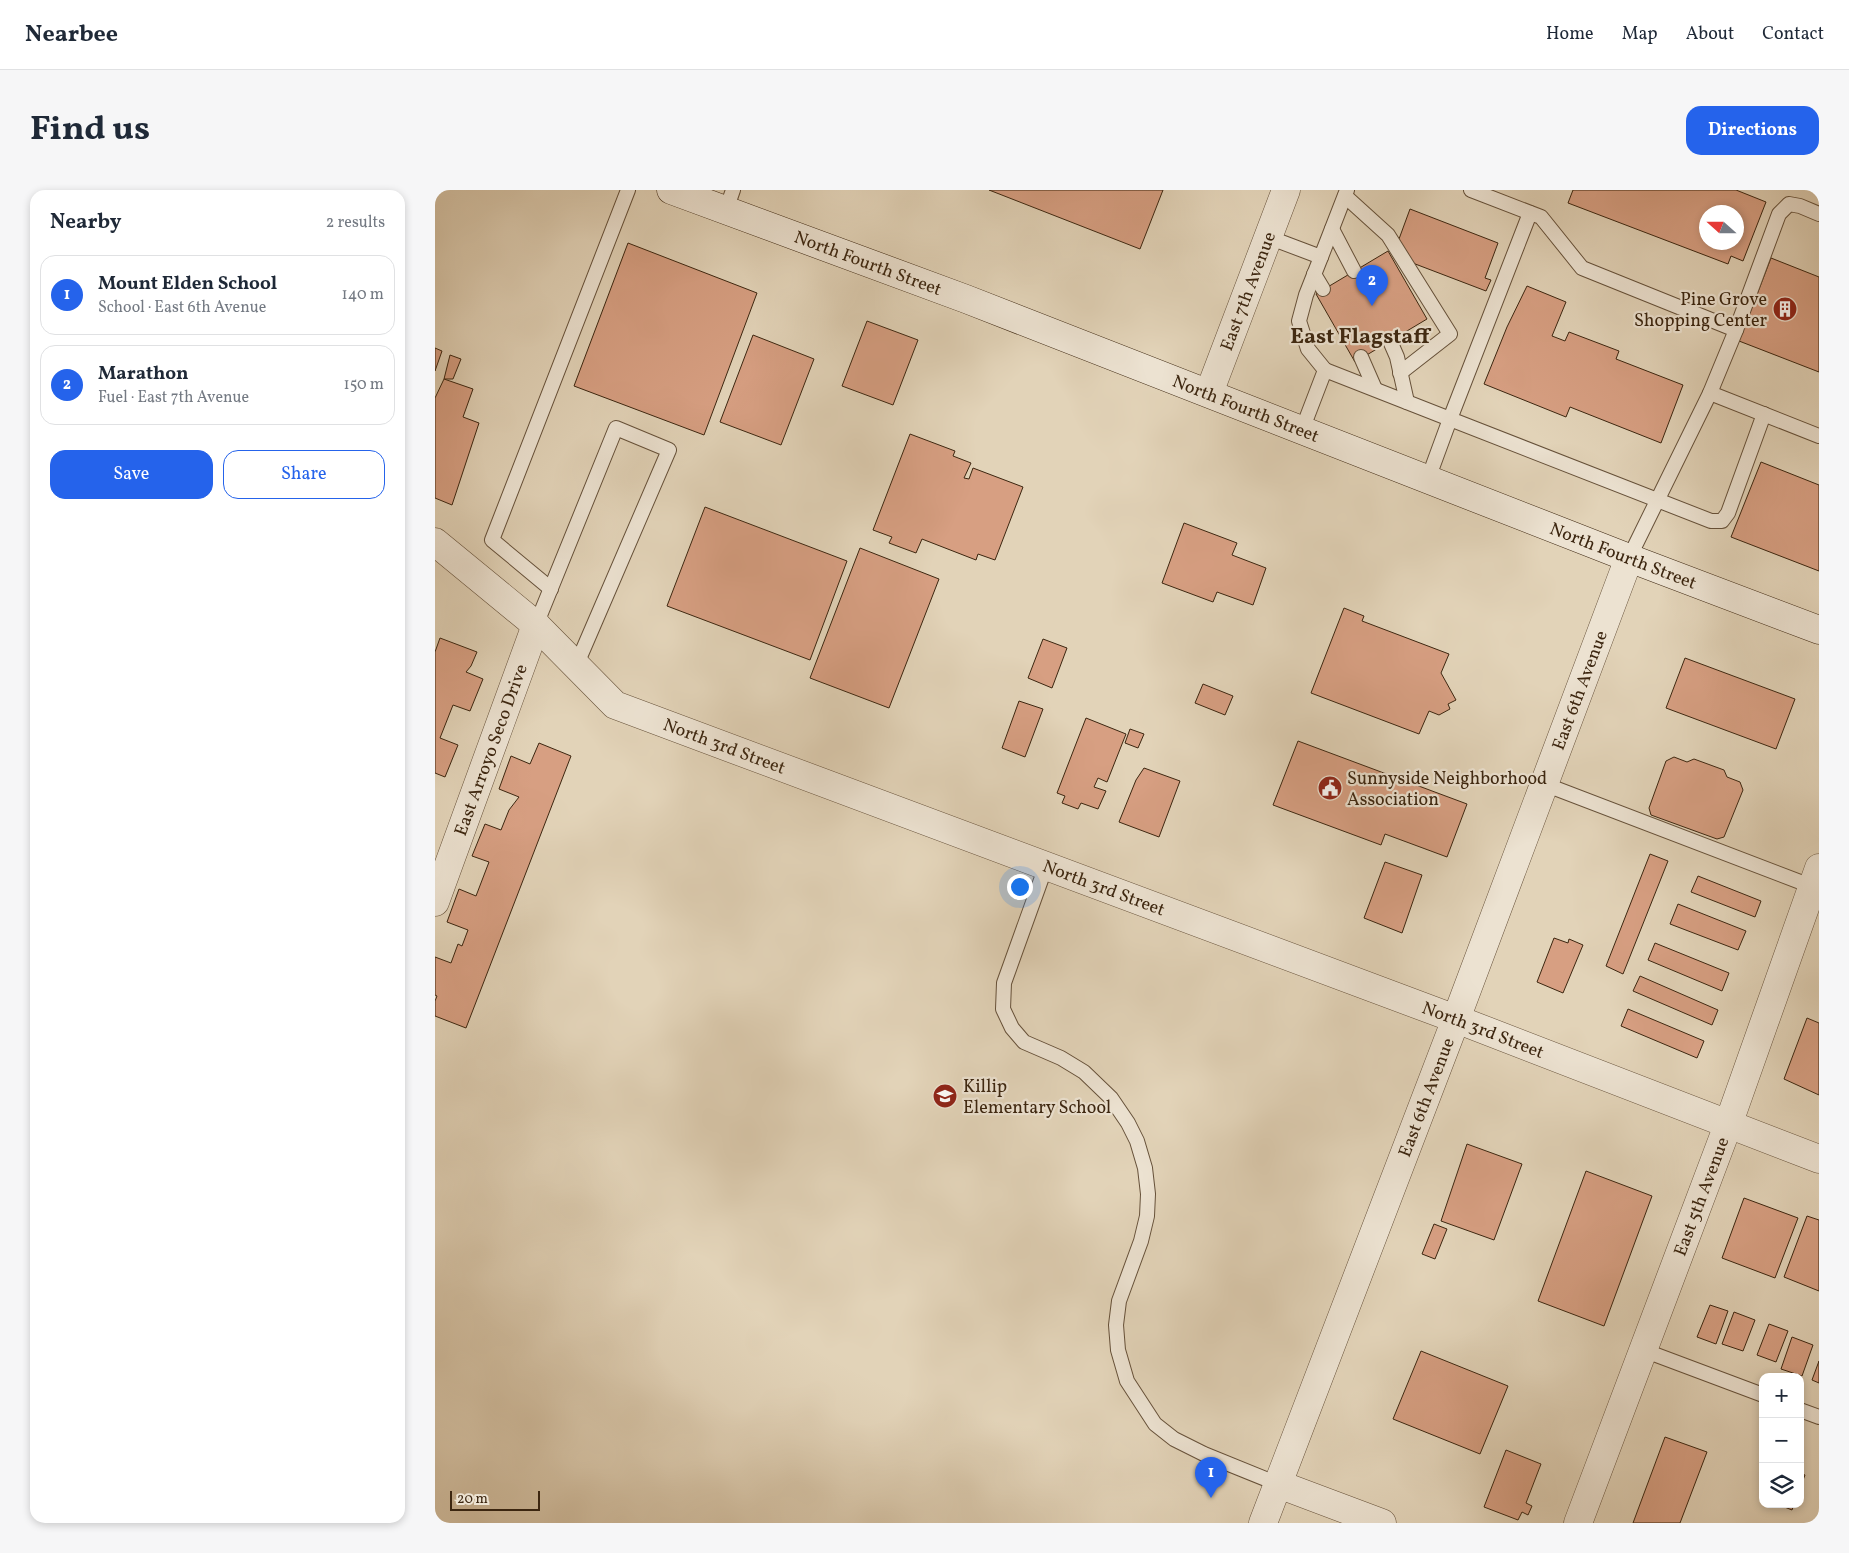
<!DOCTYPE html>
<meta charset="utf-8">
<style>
:root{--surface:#fff;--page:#f6f6f7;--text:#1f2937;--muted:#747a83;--line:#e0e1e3;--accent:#2563eb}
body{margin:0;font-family:Vollkorn,serif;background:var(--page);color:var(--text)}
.controls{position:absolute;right:15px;bottom:15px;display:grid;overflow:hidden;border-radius:10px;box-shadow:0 2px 8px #0003}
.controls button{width:45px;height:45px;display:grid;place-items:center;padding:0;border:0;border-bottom:1px solid var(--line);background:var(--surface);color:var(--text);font:25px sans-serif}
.compass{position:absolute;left:1264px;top:15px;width:45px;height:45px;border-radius:50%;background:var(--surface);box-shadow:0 2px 8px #0003;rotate:291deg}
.scale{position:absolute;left:15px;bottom:12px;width:90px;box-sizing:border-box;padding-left:5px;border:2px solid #3c2610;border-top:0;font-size:14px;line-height:18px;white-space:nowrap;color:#3c2610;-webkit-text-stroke:4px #ece2d1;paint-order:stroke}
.you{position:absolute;left:584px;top:696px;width:18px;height:18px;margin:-12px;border:4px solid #fff;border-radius:50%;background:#1a73e8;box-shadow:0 0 0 8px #1a73e833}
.badge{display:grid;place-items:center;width:32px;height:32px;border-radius:50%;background:var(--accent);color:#fff;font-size:16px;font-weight:700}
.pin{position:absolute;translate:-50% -41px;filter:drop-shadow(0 1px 2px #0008)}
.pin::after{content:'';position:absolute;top:26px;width:18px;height:15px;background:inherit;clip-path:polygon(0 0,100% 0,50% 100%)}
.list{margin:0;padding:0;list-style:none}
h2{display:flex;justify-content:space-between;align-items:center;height:65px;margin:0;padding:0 20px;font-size:21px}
h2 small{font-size:16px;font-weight:400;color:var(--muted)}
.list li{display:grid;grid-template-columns:32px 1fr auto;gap:15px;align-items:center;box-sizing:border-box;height:80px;margin:0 10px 10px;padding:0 10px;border:1px solid var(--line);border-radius:15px}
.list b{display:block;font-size:19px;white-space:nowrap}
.list p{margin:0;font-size:16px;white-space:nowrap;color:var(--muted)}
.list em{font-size:16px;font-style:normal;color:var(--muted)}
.actions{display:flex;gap:10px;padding:15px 20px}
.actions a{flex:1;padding:11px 0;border:1px solid var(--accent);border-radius:15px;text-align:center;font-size:18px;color:var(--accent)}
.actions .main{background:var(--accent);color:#fff}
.icon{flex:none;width:28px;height:28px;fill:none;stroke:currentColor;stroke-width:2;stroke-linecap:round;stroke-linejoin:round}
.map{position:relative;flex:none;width:1384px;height:1333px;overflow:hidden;border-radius:15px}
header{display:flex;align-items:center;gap:30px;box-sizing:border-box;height:70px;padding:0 25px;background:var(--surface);border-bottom:1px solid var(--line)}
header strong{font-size:24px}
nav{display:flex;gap:28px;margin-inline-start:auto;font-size:18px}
.intro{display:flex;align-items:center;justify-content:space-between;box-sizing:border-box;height:120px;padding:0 30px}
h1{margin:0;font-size:35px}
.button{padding:12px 22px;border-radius:15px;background:var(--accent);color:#fff;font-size:18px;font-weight:700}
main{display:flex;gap:30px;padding:0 30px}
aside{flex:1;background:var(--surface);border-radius:15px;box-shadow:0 2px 8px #0003}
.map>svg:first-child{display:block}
</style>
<header>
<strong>Nearbee</strong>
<nav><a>Home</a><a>Map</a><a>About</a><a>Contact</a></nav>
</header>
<div class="intro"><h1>Find us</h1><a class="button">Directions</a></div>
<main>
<aside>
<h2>Nearby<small>2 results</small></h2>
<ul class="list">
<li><span class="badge">1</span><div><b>Mount Elden School</b><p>School · East 6th Avenue</p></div><em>140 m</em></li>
<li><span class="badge">2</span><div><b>Marathon</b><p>Fuel · East 7th Avenue</p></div><em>150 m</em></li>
</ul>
<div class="actions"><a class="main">Save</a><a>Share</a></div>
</aside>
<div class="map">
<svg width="1384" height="1333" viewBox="0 0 1384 1333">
<rect width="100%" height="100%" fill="#e2d3b8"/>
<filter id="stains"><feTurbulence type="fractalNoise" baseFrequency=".004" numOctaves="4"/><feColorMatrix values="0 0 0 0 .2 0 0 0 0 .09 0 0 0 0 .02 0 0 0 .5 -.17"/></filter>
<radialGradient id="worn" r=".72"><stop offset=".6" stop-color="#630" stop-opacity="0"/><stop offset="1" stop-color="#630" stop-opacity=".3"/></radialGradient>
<g fill="#d79f82" stroke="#3c2610" fill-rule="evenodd">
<polygon points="554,0 728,0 705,59"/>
<path d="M 1138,0 L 1301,0 L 1331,12 L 1308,71 L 1296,66 L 1293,74 L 1133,13 ZM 1272,22 L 1302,22 L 1302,52 L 1272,52 Z"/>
<polygon points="975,19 1063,53 1050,88 1056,90 1051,101 975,72 964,49"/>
<polygon points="193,53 322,103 269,245 139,196"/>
<polygon points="953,61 992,129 920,172 881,104"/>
<polygon points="1336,68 1384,87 1384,182 1304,151"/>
<polygon points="1092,96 1131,112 1117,146 1130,151 1134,142 1184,161 1181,169 1248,195 1226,253 1135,217 1131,227 1049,194 1072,137"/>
<polygon points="432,131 483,150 458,215 407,196"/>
<polygon points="318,145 379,169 346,255 285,232"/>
<polygon points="0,158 7,161 0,181"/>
<polygon points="15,165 26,169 18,189 9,189"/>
<polygon points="9,189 38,199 28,227 44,233 17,315 0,308 0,208"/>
<polygon points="475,244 520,261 518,266 536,273 529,288 534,289 538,278 588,297 560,370 543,364 541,370 487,349 481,363 454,353 457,347 438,340"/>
<polygon points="1326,272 1384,295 1384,381 1296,347"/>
<polygon points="270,317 412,371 375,470 232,416"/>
<polygon points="749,333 802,353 797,365 831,378 818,415 782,402 778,412 727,393"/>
<polygon points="425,358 504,389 454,518 375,488"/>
<polygon points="909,418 929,426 927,431 1014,464 1006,483 1021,510 1013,514 1015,519 1004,525 994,521 984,544 876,503"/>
<polygon points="5,448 42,462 36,476 31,482 48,489 35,521 18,515 5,548 23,555 10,587 0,583 0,462"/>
<polygon points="608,449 632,458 617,498 593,488"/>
<polygon points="1250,468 1360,509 1341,559 1231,518"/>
<polygon points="768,494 798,506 790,525 760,513"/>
<polygon points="584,511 608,519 590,567 567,558"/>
<polygon points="651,528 691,544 672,592 663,588 659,597 671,601 663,619 646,613 643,619 627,613 630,606 622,603"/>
<polygon points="695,539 709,544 703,558 690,553"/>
<polygon points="863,551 1032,614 1012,667 950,644 946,655 838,615"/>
<polygon points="104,553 136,566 31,838 0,826 0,811 2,806 0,805 0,767 16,773 23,754 27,756 33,740 12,732 24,699 41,706 54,672 37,666 50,634 66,640 74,620 84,607 64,599 76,566 95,574"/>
<polygon points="1239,567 1252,572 1259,569 1289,580 1292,587 1305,592 1308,600 1289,647 1282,649 1216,625 1214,618 1231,571"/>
<polygon points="709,578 745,591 724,647 684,632 701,590"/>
<polygon points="1215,664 1233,671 1188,784 1171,776"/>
<polygon points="950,672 987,685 967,743 929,728"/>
<polygon points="1263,686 1326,711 1320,727 1256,702"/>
<polygon points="1243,714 1311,741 1303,760 1235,734"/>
<polygon points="1119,748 1133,753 1134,749 1148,755 1128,803 1102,792"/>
<polygon points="1220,753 1294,783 1287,801 1213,770"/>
<polygon points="1205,786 1283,820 1277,835 1198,801"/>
<polygon points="1193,819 1269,851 1262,868 1186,836"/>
<polygon points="1372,828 1384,833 1384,905 1349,889"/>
<polygon points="1032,954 1087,974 1059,1050 1006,1031"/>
<polygon points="1151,981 1217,1006 1169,1136 1103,1111"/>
<polygon points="1309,1008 1363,1028 1340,1088 1287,1068"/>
<polygon points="1372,1026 1384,1030 1384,1101 1349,1087"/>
<polygon points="999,1034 1012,1039 1000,1069 987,1064"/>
<polygon points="1275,1115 1293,1121 1281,1154 1262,1147"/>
<polygon points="1299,1122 1320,1130 1308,1161 1287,1154"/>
<polygon points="1334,1134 1353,1141 1341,1172 1322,1165"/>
<polygon points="1357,1147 1378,1155 1367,1186 1346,1179"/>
<polygon points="986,1161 1073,1196 1045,1264 958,1229"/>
<polygon points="1384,1171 1384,1193 1377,1190"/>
<polygon points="1230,1247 1272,1262 1245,1333 1198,1333"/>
<polygon points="1071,1260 1106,1274 1091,1313 1097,1316 1093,1325 1087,1322 1083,1330 1049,1317"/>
<polygon points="1365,1283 1370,1285 1365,1298"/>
<polygon points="1342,1314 1359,1314 1357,1320"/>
</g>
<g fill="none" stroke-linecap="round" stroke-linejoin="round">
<defs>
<g id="lane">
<polyline points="1036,0 1106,27 1147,78 1301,140"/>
<polyline points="910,6 953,45 1015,144 965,183"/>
<polyline points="291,20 298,0"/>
<polyline points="1095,23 1015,229 1276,331 1287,331 1293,323 1329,224"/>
<polyline points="897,39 919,81"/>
<polyline points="833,47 886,67 912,0"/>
<polyline points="886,67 871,105 864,131 873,159 890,180"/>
<polyline points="879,84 888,99"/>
<polyline points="955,151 962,167 972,212"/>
<polyline points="926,167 940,199"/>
<polyline points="1275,203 1384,246"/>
<polyline points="867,240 890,180 1015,229 993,289"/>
<polyline points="1194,368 1275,203 1301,140 1344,24 1354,14 1365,16 1384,24"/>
<polyline points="116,399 57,350 193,0"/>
<polyline points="101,435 181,238 234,260 141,476"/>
<polyline points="1109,594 1381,698"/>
<polyline points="611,676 569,793 568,819 577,838 589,852 626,868 649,882 676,908 693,933 702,951 710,978 713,1004 712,1026 706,1051 684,1111 681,1135 683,1160 692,1191 720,1234 739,1249 769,1264 843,1294"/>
<polyline points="1208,1160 1328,1205"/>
<polyline points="1365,1220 1384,1227"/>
</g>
<g id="street">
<path id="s1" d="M 774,203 L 851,0"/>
<path id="s2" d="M 0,352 L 101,435 L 180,515 L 1021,829 L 1384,969"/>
<path id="s3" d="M 0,712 L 101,435"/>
<polyline points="843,1294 947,1333"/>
<path id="s4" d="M 828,1333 L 1021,829 L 1194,368"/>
<path id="s5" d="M 1143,1333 L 1293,935 L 1384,678"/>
</g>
<g id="secondary">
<path id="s6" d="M 236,0 L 531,109 L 1194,368 L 1384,440"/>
</g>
</defs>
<use href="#lane" stroke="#66513a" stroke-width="16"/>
<use href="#street" stroke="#66513a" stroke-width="29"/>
<use href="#secondary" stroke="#3c2610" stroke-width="29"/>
<use href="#lane" stroke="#ece2d1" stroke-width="14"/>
<use href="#street" stroke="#ece2d1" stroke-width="28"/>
<use href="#secondary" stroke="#ece2d1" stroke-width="28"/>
</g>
<defs>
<symbol id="building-disc" viewBox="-11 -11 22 22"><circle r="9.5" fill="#8f2418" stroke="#ece2d1"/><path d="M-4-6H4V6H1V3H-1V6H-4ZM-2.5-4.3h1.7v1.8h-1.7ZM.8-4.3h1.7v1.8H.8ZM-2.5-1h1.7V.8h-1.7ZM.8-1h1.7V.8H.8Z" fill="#fff"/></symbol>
<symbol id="civic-disc" viewBox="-11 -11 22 22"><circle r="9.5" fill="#8f2418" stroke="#ece2d1"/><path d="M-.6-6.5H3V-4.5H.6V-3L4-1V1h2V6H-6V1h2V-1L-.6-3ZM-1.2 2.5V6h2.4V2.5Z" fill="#fff"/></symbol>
<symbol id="school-disc" viewBox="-11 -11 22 22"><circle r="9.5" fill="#8f2418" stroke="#ece2d1"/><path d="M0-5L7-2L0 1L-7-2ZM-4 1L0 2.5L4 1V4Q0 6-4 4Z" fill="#fff"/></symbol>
</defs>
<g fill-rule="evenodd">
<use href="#building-disc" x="1336" y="105" width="28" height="28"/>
<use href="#civic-disc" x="881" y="584" width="28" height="28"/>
<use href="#school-disc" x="496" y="892" width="28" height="28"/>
</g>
<g text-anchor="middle" stroke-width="4.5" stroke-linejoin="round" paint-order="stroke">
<g font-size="18" fill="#3c2610" stroke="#ece2d1">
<text dy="6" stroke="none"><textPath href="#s6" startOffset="210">North Fourth Street</textPath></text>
<text dy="6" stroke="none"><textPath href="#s1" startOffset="109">East 7th Avenue</textPath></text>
<text dy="6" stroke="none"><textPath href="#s6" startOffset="615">North Fourth Street</textPath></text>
<text dy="6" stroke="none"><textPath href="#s6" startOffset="1020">North Fourth Street</textPath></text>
<text dy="6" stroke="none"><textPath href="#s4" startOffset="891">East 6th Avenue</textPath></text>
<text dy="6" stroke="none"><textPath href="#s2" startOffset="360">North 3rd Street</textPath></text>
<text dy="6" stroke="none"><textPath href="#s3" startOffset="162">East Arroyo Seco Drive</textPath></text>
<text dy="6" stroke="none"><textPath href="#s2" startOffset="765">North 3rd Street</textPath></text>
<text dy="6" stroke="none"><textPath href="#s2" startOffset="1170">North 3rd Street</textPath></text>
<text dy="6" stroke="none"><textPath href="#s4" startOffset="456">East 6th Avenue</textPath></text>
<text dy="6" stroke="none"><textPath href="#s5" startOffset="349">East 5th Avenue</textPath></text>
</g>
<g font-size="18" fill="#3c2610" stroke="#ece2d1" text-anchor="start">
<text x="1332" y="115" text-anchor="end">Pine Grove<tspan x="1332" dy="21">Shopping Center</tspan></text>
<text x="912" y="594">Sunnyside Neighborhood<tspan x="912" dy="21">Association</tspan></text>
<text x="528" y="902">Killip<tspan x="528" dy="21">Elementary School</tspan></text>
</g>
<g font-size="22" font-weight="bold" fill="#3c2610" stroke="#ece2d1">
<text x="925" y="153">East Flagstaff</text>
</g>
</g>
<rect width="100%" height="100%" filter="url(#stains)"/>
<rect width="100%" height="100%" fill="url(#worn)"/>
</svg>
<div class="controls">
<button>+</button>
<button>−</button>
<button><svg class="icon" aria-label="layers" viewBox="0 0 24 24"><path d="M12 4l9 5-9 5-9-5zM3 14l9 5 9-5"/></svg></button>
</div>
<svg class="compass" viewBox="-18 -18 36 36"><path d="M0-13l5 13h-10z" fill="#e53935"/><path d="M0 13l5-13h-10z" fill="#747a83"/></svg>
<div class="scale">20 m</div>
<div class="you"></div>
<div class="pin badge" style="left:776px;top:1308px">1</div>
<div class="pin badge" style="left:937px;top:116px">2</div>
</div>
</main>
